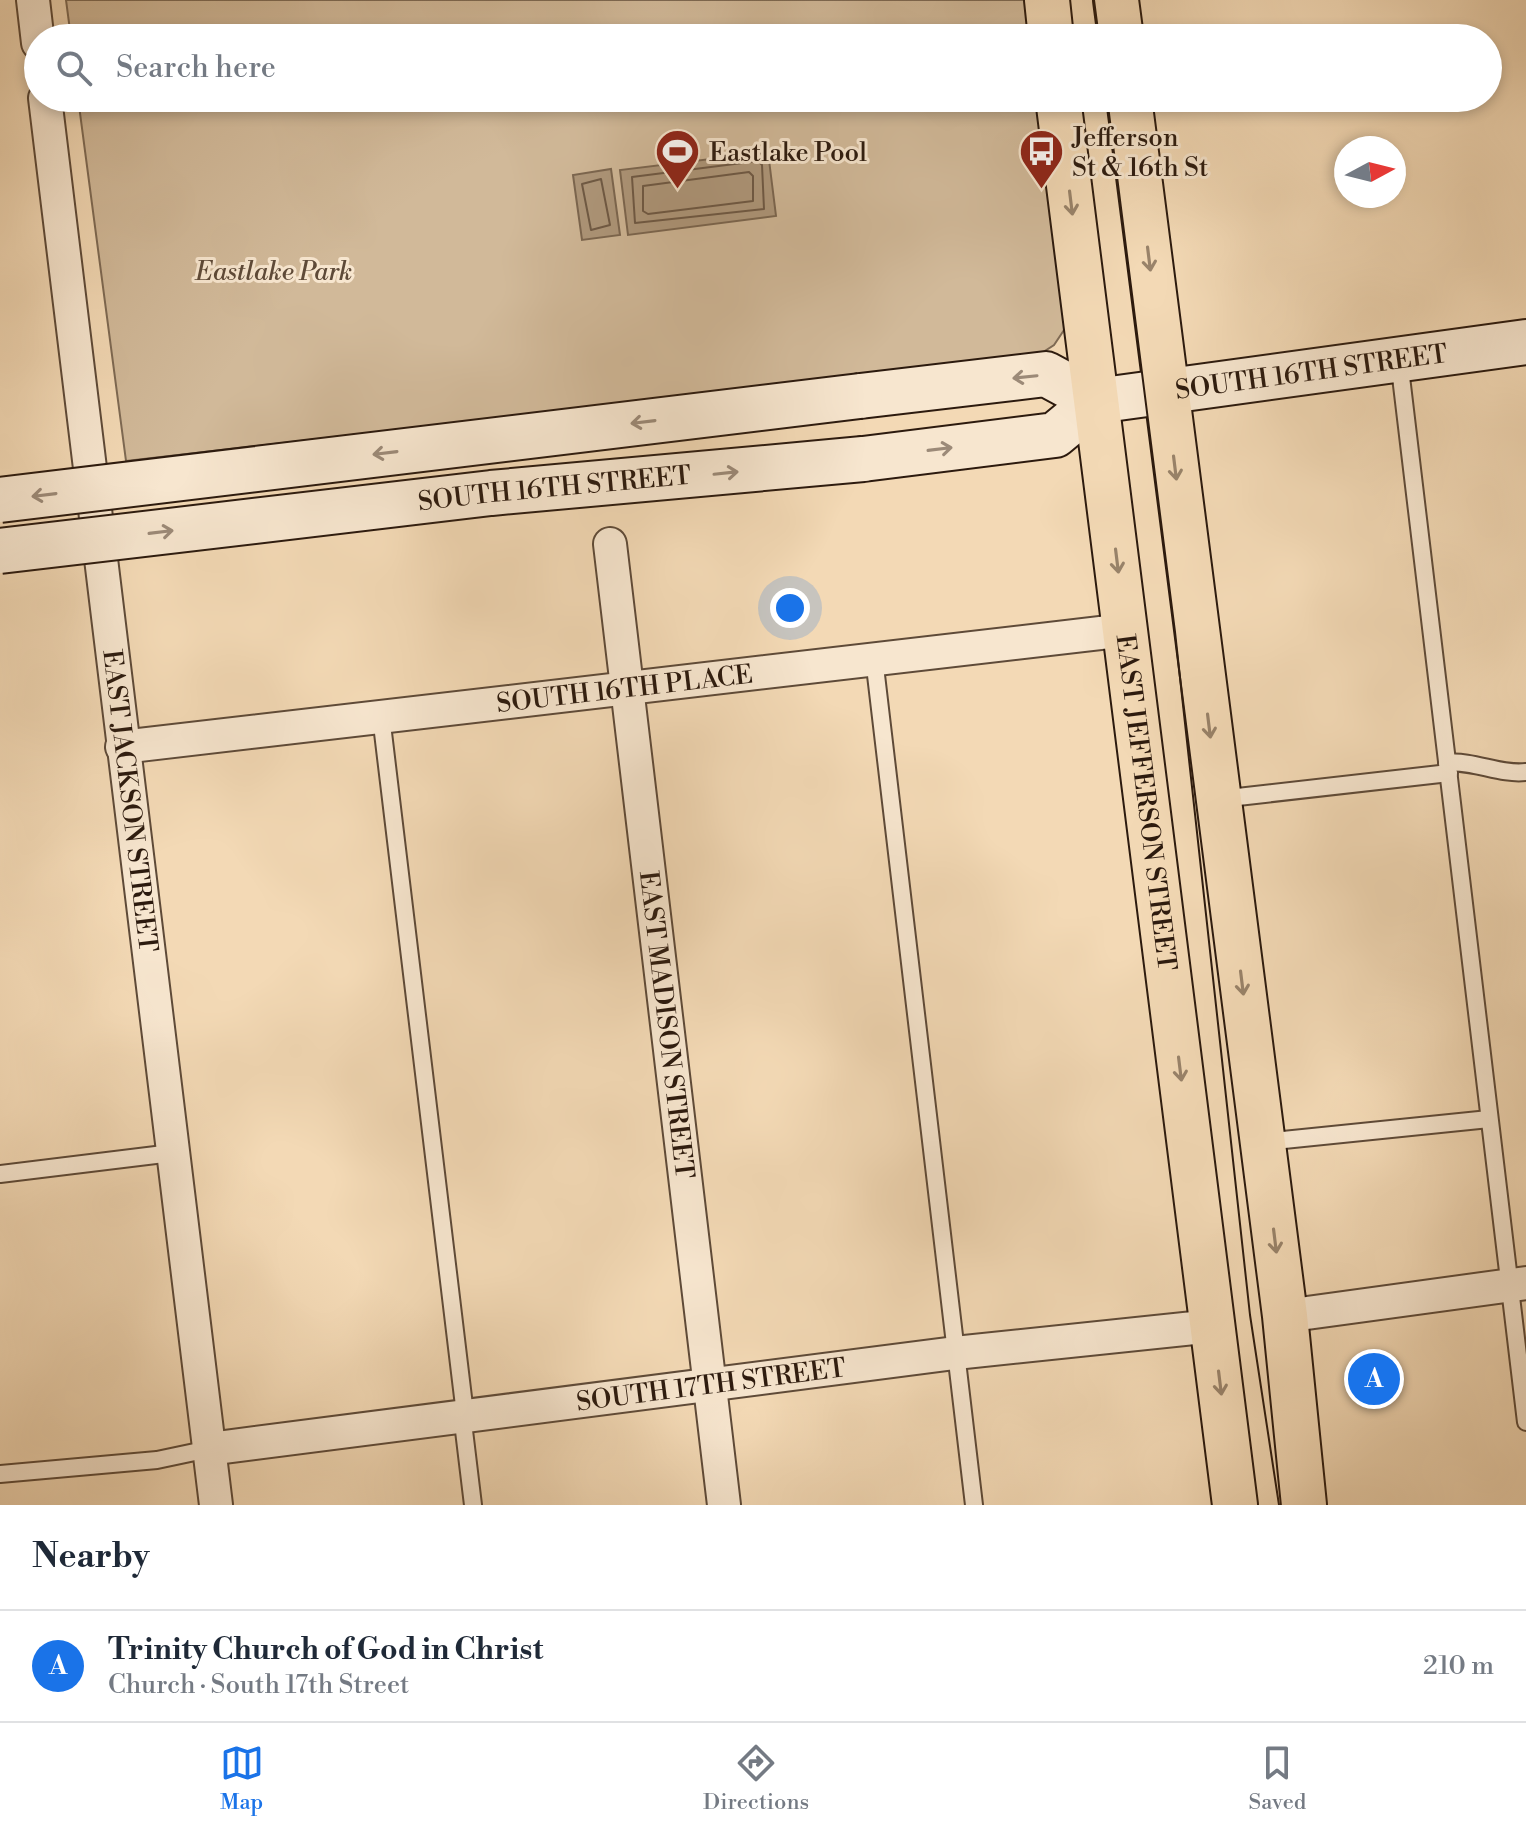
<!DOCTYPE html>
<meta charset="utf-8">
<style>
:root{--surface:#fff;--page:#f6f6f7;--text:#1f2937;--muted:#747a83;--line:#e0e1e3;--accent:#1a73e8}
body{margin:0;font-family:"Libre Bodoni",serif;background:var(--page);color:var(--text)}
.compass{position:absolute;left:1334px;top:136px;width:72px;height:72px;border-radius:50%;background:var(--surface);box-shadow:0 4px 12px #0003;rotate:83deg}
.you{position:absolute;left:790px;top:608px;width:28px;height:28px;margin:-20px;border:6px solid #fff;border-radius:50%;background:#1a73e8;box-shadow:0 0 0 12px #1a73e833}
.badge{display:grid;place-items:center;width:52px;height:52px;border-radius:50%;background:var(--accent);color:#fff;font-size:26px;font-weight:700}
.pin{position:absolute;translate:-50% -50%;border:4px solid #fff;box-shadow:0 2px 8px #0006}
.list{margin:0;padding:0;list-style:none}
h2{display:flex;justify-content:space-between;align-items:center;height:104px;margin:0;padding:0 32px;font-size:34px}
h2 small{font-size:26px;font-weight:400;color:var(--muted)}
.list li{display:grid;grid-template-columns:52px 1fr auto;gap:24px;align-items:center;box-sizing:border-box;height:112px;padding:0 32px;border-top:2px solid var(--line)}
.list b{display:block;font-size:30px;white-space:nowrap}
.list p{margin:0;font-size:26px;white-space:nowrap;color:var(--muted)}
.list em{font-size:26px;font-style:normal;color:var(--muted)}
.icon{flex:none;width:44px;height:44px;fill:none;stroke:currentColor;stroke-width:2;stroke-linecap:round;stroke-linejoin:round}
.map{position:relative;flex:none;width:1526px;height:1505px;overflow:hidden}
.search{position:absolute;background:var(--surface);box-shadow:0 4px 12px #0003;left:24px;right:24px;top:24px;height:88px;display:flex;align-items:center;gap:20px;box-sizing:border-box;padding:0 28px;border-radius:44px;color:var(--muted);font-size:30px}
.sheet{height:216px;background:var(--surface)}
nav{display:flex;justify-content:space-around;align-items:center;box-sizing:border-box;height:112px;border-top:2px solid var(--line);background:var(--surface);font-size:22px;color:var(--muted)}
nav a{display:grid;justify-items:center;gap:4px}
nav .on{color:var(--accent)}
.map>svg:first-child{display:block}
</style>
<div class="map">
<svg width="1526" height="1505" viewBox="0 0 1526 1505">
<rect width="100%" height="100%" fill="#f3d9b5"/>
<filter id="stains"><feTurbulence type="fractalNoise" baseFrequency=".0025" numOctaves="4"/><feColorMatrix values="0 0 0 0 .2 0 0 0 0 .09 0 0 0 0 .02 0 0 0 .5 -.17"/></filter>
<radialGradient id="worn" r=".72"><stop offset=".6" stop-color="#630" stop-opacity="0"/><stop offset="1" stop-color="#630" stop-opacity=".3"/></radialGradient>
<g fill="#d1b999" stroke="#7e6a54" stroke-width="2">
<polygon points="66,0 1026,0 1031,38 71,38"/>
<polygon points="78,98 1039,98 1066,327 1054,345 1037,356 126,461"/>
</g>
<g fill="#af987c" stroke="#7b6650" stroke-width="2">
<polygon points="768,152 776,216 628,235 620,170"/>
<polygon points="611,169 620,235 582,240 573,175"/>
</g>
<g fill="none" stroke-linecap="round" stroke-linejoin="round">
<g stroke="#6e5945" stroke-width="2">
<polygon points="758,161 762,165 764,209 635,223 632,177"/>
<polygon points="749,172 753,176 753,201 648,214 643,211 643,186"/>
<polygon points="601,179 610,225 591,230 582,184"/>
</g>
<defs>
<g id="lane">
<polyline points="1399,360 1526,1422"/>
<polyline points="874,658 974,1505"/>
<polyline points="381,716 465,1414"/>
<path d="M 1447,763 C 1474,760 1499,775 1526,772"/>
<polyline points="1220,799 1449,773"/>
<polyline points="1264,1142 1489,1119"/>
<polyline points="0,1174 172,1153"/>
<polyline points="462,1414 473,1505"/>
<polyline points="0,1474 157,1460 209,1449"/>
</g>
<g id="street">
<polyline points="33,0 38,43"/>
<path id="s1" d="M 45,98 L 216,1505"/>
<path id="s2" d="M 610,544 L 724,1505"/>
<path id="s3" d="M 122,747 L 1126,630"/>
<polyline points="1285,1316 1526,1283"/>
<path id="s4" d="M 209,1449 L 955,1353 L 1213,1326"/>
</g>
<g id="secondary">
<polyline points="860,396 1046,374 1096,401"/>
<path id="s5" d="M 863,459 L 1055,435 L 1096,401 L 1526,342"/>
</g>
<g id="primary">
<polyline points="1047,0 1051,38"/>
<polyline points="1116,0 1121,38"/>
<path id="s6" d="M 1058,98 L 1235,1505"/>
<polyline points="1129,98 1285,1316 1304,1505"/>
</g>
</defs>
<use href="#lane" stroke="#5e4a38" stroke-width="20"/>
<use href="#street" stroke="#5e4a38" stroke-width="36"/>
<use href="#secondary" stroke="#2c1a0e" stroke-width="48"/>
<use href="#primary" stroke="#2c1a0e" stroke-width="48"/>
<use href="#lane" stroke="#f7e6cf" stroke-width="16"/>
<use href="#street" stroke="#f7e6cf" stroke-width="32"/>
<use href="#secondary" stroke="#f7e6cf" stroke-width="44"/>
<use href="#primary" stroke="#f3d9b5" stroke-width="44"/>
<g stroke="#2c1a0e" stroke-width="2">
<polyline points="1094,0 1099,38"/>
<polyline points="1107,98 1175,632 1250,1315 1279,1505"/>
</g>
<defs>
<g id="secondary-bridge">
<polyline points="0,500 860,396"/>
<path id="s7" d="M 0,551 L 491,493 L 863,459"/>
</g>
</defs>
<use href="#secondary-bridge" stroke="#2c1a0e" stroke-width="48" stroke-linecap="butt"/>
<use href="#secondary-bridge" stroke="#f7e6cf" stroke-width="44"/>
</g>
<defs><path id="oneway-shaft" d="M-6 0H5M1.5-3L5.5 0L1.5 3" fill="none" stroke-width="1.6" stroke-linecap="round" stroke-linejoin="round" transform="scale(2)"/></defs>
<g stroke="#99836a">
<use href="#oneway-shaft" transform="translate(1071 203) rotate(83)"/>
<use href="#oneway-shaft" transform="translate(1149 259) rotate(83)"/>
<use href="#oneway-shaft" transform="translate(1175 468) rotate(83)"/>
<use href="#oneway-shaft" transform="translate(1117 561) rotate(83)"/>
<use href="#oneway-shaft" transform="translate(1209 726) rotate(83)"/>
<use href="#oneway-shaft" transform="translate(1242 983) rotate(83)"/>
<use href="#oneway-shaft" transform="translate(1180 1069) rotate(83)"/>
<use href="#oneway-shaft" transform="translate(1275 1241) rotate(83)"/>
<use href="#oneway-shaft" transform="translate(1220 1383) rotate(83)"/>
</g>
<g stroke="#9c8a78">
<use href="#oneway-shaft" transform="translate(1025 377) rotate(174)"/>
<use href="#oneway-shaft" transform="translate(643 422) rotate(173)"/>
<use href="#oneway-shaft" transform="translate(940 449) rotate(-7)"/>
<use href="#oneway-shaft" transform="translate(385 453) rotate(173)"/>
<use href="#oneway-shaft" transform="translate(726 473) rotate(-6)"/>
<use href="#oneway-shaft" transform="translate(44 495) rotate(173)"/>
<use href="#oneway-shaft" transform="translate(161 532) rotate(-7)"/>
</g>
<defs>
<symbol id="stadium-pin" viewBox="-11 -11 22 30"><path d="M0 17L-7.5 6A9.5 9.5 0 1 1 7.5 6Z" fill="#8f2418" stroke="#f7e6cf"/><path d="M0-5a6.5 5 0 1 0 0 10a6.5 5 0 1 0 0-10ZM-3.5-1.8h7v3.6h-7Z" fill="#fff"/></symbol>
<symbol id="bus-pin" viewBox="-11 -11 22 30"><path d="M0 17L-7.5 6A9.5 9.5 0 1 1 7.5 6Z" fill="#8f2418" stroke="#f7e6cf"/><path d="M-5-6H5V4H4V6H2V4H-2V6H-4V4H-5ZM-3.5-4V0h7V-4ZM-3.5 1.2v1.5H-2V1.2ZM2 1.2v1.5H3.5V1.2Z" fill="#fff"/></symbol>
</defs>
<g fill-rule="evenodd">
<use href="#stadium-pin" x="652" y="126" width="51" height="69"/>
<use href="#bus-pin" x="1016" y="126" width="51" height="69"/>
</g>
<g text-anchor="middle" stroke-width="6" stroke-linejoin="round" paint-order="stroke">
<g font-size="26" fill="#2c1a0e" stroke="#f7e6cf" text-anchor="start">
<text x="1072" y="146">Jefferson<tspan x="1072" dy="30">St &amp; 16th St</tspan></text>
<text x="709" y="161">Eastlake Pool</text>
</g>
<g font-size="26" font-style="italic" fill="#5e4a38" stroke="#f7e6cf">
<text x="274" y="280">Eastlake Park</text>
</g>
<g font-size="26" fill="#2c1a0e" stroke="#f7e6cf">
<text dy="9" stroke="none"><textPath href="#s5" startOffset="464">SOUTH 16TH STREET</textPath></text>
<text dy="9" stroke="none"><textPath href="#s7" startOffset="558">SOUTH 16TH STREET</textPath></text>
<text dy="9" stroke="none"><textPath href="#s3" startOffset="506">SOUTH 16TH PLACE</textPath></text>
<text dy="9" stroke="none"><textPath href="#s6" startOffset="710">EAST JEFFERSON STREET</textPath></text>
<text dy="9" stroke="none"><textPath href="#s1" startOffset="708">EAST JACKSON STREET</textPath></text>
<text dy="9" stroke="none"><textPath href="#s2" startOffset="484">EAST MADISON STREET</textPath></text>
<text dy="9" stroke="none"><textPath href="#s4" startOffset="506">SOUTH 17TH STREET</textPath></text>
</g>
</g>
<rect width="100%" height="100%" filter="url(#stains)"/>
<rect width="100%" height="100%" fill="url(#worn)"/>
</svg>
<svg class="compass" viewBox="-18 -18 36 36"><path d="M0-13l5 13h-10z" fill="#e53935"/><path d="M0 13l5-13h-10z" fill="#747a83"/></svg>
<div class="you"></div>
<div class="pin badge" style="left:1374px;top:1379px">A</div>
<div class="search"><svg class="icon" aria-label="search" viewBox="0 0 24 24"><circle cx="10" cy="10" r="6"/><path d="M15 15l6 6"/></svg>Search here</div>
</div>
<section class="sheet">
<h2>Nearby<small></small></h2>
<ul class="list">
<li><span class="badge">A</span><div><b>Trinity Church of God in Christ</b><p>Church · South 17th Street</p></div><em>210 m</em></li>
</ul>
</section>
<nav>
<a class="on"><svg class="icon" aria-label="map" viewBox="0 0 24 24"><path d="M3 6l6-2 6 2 6-2v14l-6 2-6-2-6 2zM9 4v14M15 6v14"/></svg>Map</a>
<a><svg class="icon" aria-label="directions" viewBox="0 0 24 24"><path d="M12 3l9 9-9 9-9-9zM9 14v-3h6M13 9l2 2-2 2"/></svg>Directions</a>
<a><svg class="icon" aria-label="saved" viewBox="0 0 24 24"><path d="M7 4h10v16l-5-4-5 4z"/></svg>Saved</a>
</nav>
